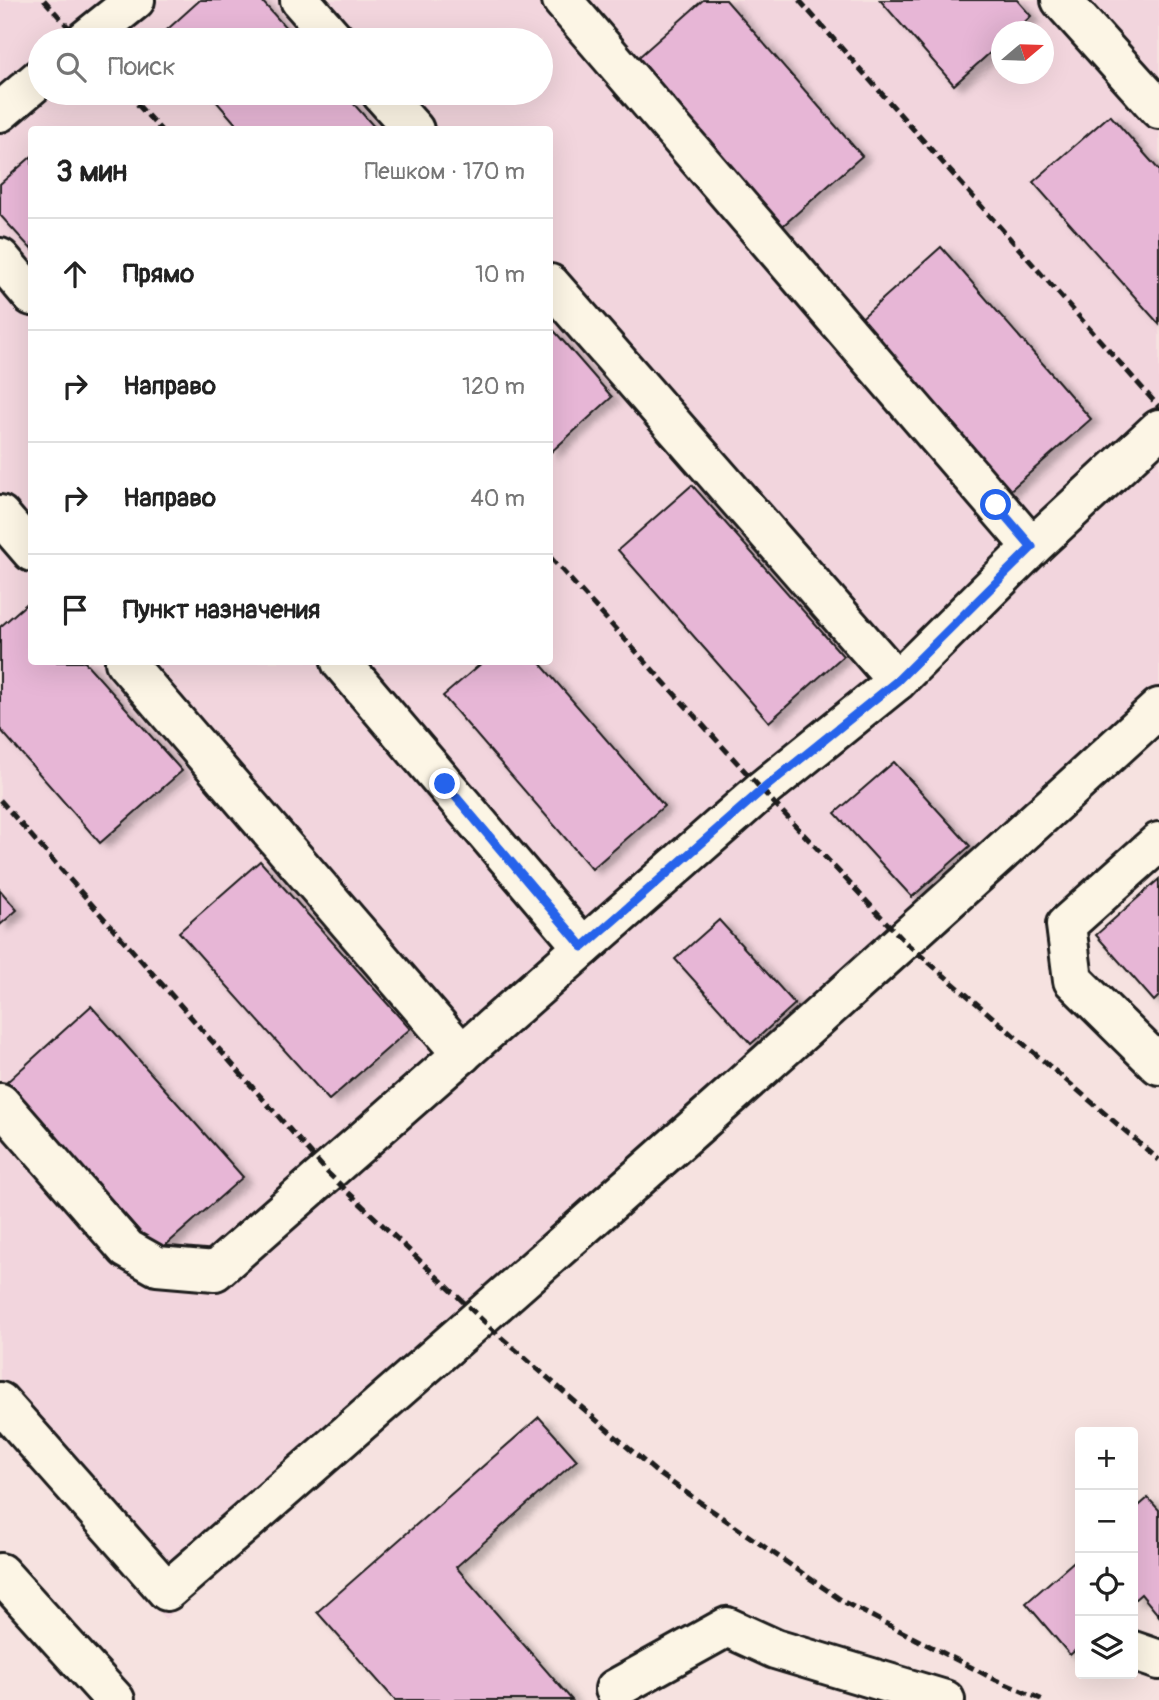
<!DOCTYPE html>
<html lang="ru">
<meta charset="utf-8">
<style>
:root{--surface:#fff;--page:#f6f6f6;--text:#222;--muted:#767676;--line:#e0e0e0}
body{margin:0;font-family:Pangolin,sans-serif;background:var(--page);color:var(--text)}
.controls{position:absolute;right:21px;bottom:21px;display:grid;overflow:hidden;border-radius:7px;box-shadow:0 7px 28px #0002}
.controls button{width:63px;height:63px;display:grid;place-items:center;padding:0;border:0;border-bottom:2px solid var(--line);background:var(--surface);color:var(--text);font:35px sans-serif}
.compass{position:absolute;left:991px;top:21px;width:63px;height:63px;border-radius:50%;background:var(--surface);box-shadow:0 7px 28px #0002;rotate:71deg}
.stop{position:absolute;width:21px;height:21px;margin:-16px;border:5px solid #2563eb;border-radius:50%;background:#fff}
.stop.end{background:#2563eb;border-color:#fff;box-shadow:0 2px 7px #0008}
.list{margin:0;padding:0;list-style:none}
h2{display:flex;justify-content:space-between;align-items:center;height:91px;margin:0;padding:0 28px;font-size:30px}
h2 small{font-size:23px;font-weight:400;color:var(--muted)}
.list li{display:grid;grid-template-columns:46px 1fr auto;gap:21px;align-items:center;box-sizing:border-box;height:112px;padding:0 28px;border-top:2px solid var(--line)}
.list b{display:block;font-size:26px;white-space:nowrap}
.list em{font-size:23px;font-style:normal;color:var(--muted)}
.icon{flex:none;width:38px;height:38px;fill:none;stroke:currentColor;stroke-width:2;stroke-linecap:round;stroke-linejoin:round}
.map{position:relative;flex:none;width:1159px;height:1700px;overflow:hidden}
.search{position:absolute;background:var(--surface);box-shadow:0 7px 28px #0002;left:28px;top:28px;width:525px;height:77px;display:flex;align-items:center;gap:18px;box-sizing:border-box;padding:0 24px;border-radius:38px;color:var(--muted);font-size:26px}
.panel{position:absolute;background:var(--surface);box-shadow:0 7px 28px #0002;left:28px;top:126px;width:525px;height:539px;border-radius:7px}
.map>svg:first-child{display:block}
</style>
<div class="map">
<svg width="1159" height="1700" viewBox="0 0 1159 1700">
<defs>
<filter id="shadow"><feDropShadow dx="8" dy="4.5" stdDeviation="3.5" flood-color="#0004"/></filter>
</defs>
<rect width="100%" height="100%" fill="#f6e2e0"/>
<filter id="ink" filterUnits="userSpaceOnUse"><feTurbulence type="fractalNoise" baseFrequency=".0143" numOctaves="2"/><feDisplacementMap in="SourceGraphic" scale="14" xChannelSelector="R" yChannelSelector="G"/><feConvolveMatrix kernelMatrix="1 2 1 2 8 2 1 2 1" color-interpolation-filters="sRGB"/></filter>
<g filter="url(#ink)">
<path fill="#f2d5dd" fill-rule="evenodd" d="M 0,0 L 1159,0 L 1159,730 L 888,972 L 495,1332 L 165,1619 L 0,1431 ZM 1002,32 L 1044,32 L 1044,74 L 1002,74 ZM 40,40 L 541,40 L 541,93 L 40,93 ZM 32,130 L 550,130 L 550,662 L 32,662 Z"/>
<g fill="#e7b6d6" stroke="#1c1c1c" stroke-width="2" filter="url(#shadow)">
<polygon points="200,0 261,0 297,40 162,40 159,37"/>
<polygon points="703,0 726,0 862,156 778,230 631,64"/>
<polygon points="880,0 1017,0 1031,16 1014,32 1002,32 1002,42 954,85"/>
<polygon points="209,93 344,93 377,130 241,130"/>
<polygon points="1110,115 1159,170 1159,324 1033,182"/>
<polygon points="32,156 32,250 0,215 0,184"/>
<polygon points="941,247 1091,419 1007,493 857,322"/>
<polygon points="550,326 612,397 550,453"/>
<polygon points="692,485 843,656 769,722 618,550"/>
<polygon points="31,600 32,662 85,662 182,771 100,843 0,729 0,627"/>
<polygon points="483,662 539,662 664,806 592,869 443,696"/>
<polygon points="894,762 970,846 912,897 835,813"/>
<polygon points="260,861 410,1029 329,1100 179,932"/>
<polygon points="1159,879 1159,996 1154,1001 1096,935"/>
<polygon points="0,890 17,910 0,925"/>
<polygon points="719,920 795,1004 751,1044 675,959"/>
<polygon points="91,1006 243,1177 158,1252 7,1082"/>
<polygon points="539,1417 577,1460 456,1567 572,1700 395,1700 317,1612"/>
<polygon points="1148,1498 1159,1510 1159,1616 1141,1594 1133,1601 1133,1511"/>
<polygon points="1080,1556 1080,1646 1070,1655 1026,1603"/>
</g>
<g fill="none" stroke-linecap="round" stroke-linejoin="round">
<defs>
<g id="minor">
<polyline points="300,0 335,40"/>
<polyline points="562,0 1032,547"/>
<polyline points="1061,0 1159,109"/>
<polyline points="85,40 135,0"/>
<polyline points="381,93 414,130"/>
<polyline points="0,112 40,78"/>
<polyline points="0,258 32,296"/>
<polyline points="550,284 897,681"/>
<polyline points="0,515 32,552"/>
<polyline points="125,662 462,1054"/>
<polyline points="341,662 583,947"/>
<polyline points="1159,842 1066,925 1073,980 1159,1065"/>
<polyline points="0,1103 127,1249 157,1266 215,1271 762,790 897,681 1032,547 1159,429"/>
<path d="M 0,1402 L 167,1591 C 501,1301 833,1008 1159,708"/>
<polyline points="0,1573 115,1700"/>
<polyline points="1133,1651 1159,1660"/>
<polyline points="615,1689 727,1627 775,1649 945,1700"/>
</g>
</defs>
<use href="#minor" stroke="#1c1c1c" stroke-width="44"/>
<use href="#minor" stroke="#fcf5e5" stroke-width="38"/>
<g stroke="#1c1c1c" stroke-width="5" stroke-dasharray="10 5" stroke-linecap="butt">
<polyline points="44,0 80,40"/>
<polyline points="799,0 1159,407"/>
<polyline points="127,93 161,130"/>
<polyline points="550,557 762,790 905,942 1159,1160"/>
<polyline points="0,800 328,1173 495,1332 655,1471 844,1602 996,1680 1043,1700"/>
</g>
</g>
</g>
<g fill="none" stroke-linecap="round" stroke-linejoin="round" filter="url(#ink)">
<polyline stroke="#2563eb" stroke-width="9" points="445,784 583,947 762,790 897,681 1032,547 996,505"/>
</g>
</svg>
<div class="controls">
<button>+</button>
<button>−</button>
<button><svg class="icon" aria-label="locate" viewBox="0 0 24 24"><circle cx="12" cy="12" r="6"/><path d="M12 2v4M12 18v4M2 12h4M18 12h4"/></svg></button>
<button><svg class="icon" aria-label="layers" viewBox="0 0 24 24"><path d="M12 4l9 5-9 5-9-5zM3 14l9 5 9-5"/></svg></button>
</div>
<svg class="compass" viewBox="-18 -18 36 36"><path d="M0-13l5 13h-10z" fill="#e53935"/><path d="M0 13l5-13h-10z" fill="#767676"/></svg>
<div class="stop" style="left:996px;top:505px"></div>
<div class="stop end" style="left:445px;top:784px"></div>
<div class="search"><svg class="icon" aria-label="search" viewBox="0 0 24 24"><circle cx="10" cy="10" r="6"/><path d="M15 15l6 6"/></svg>Поиск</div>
<section class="panel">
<h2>3 мин<small>Пешком · 170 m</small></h2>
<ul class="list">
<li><svg class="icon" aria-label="ahead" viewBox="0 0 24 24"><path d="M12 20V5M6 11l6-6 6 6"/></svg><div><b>Прямо</b></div><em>10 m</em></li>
<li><svg class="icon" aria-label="right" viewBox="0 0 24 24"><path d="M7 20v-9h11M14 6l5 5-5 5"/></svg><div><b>Направо</b></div><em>120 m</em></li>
<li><svg class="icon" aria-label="right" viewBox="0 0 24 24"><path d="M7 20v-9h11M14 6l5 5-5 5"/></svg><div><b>Направо</b></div><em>40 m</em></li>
<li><svg class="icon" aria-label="arrive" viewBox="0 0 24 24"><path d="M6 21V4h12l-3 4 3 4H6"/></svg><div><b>Пункт назначения</b></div></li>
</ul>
</section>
</div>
